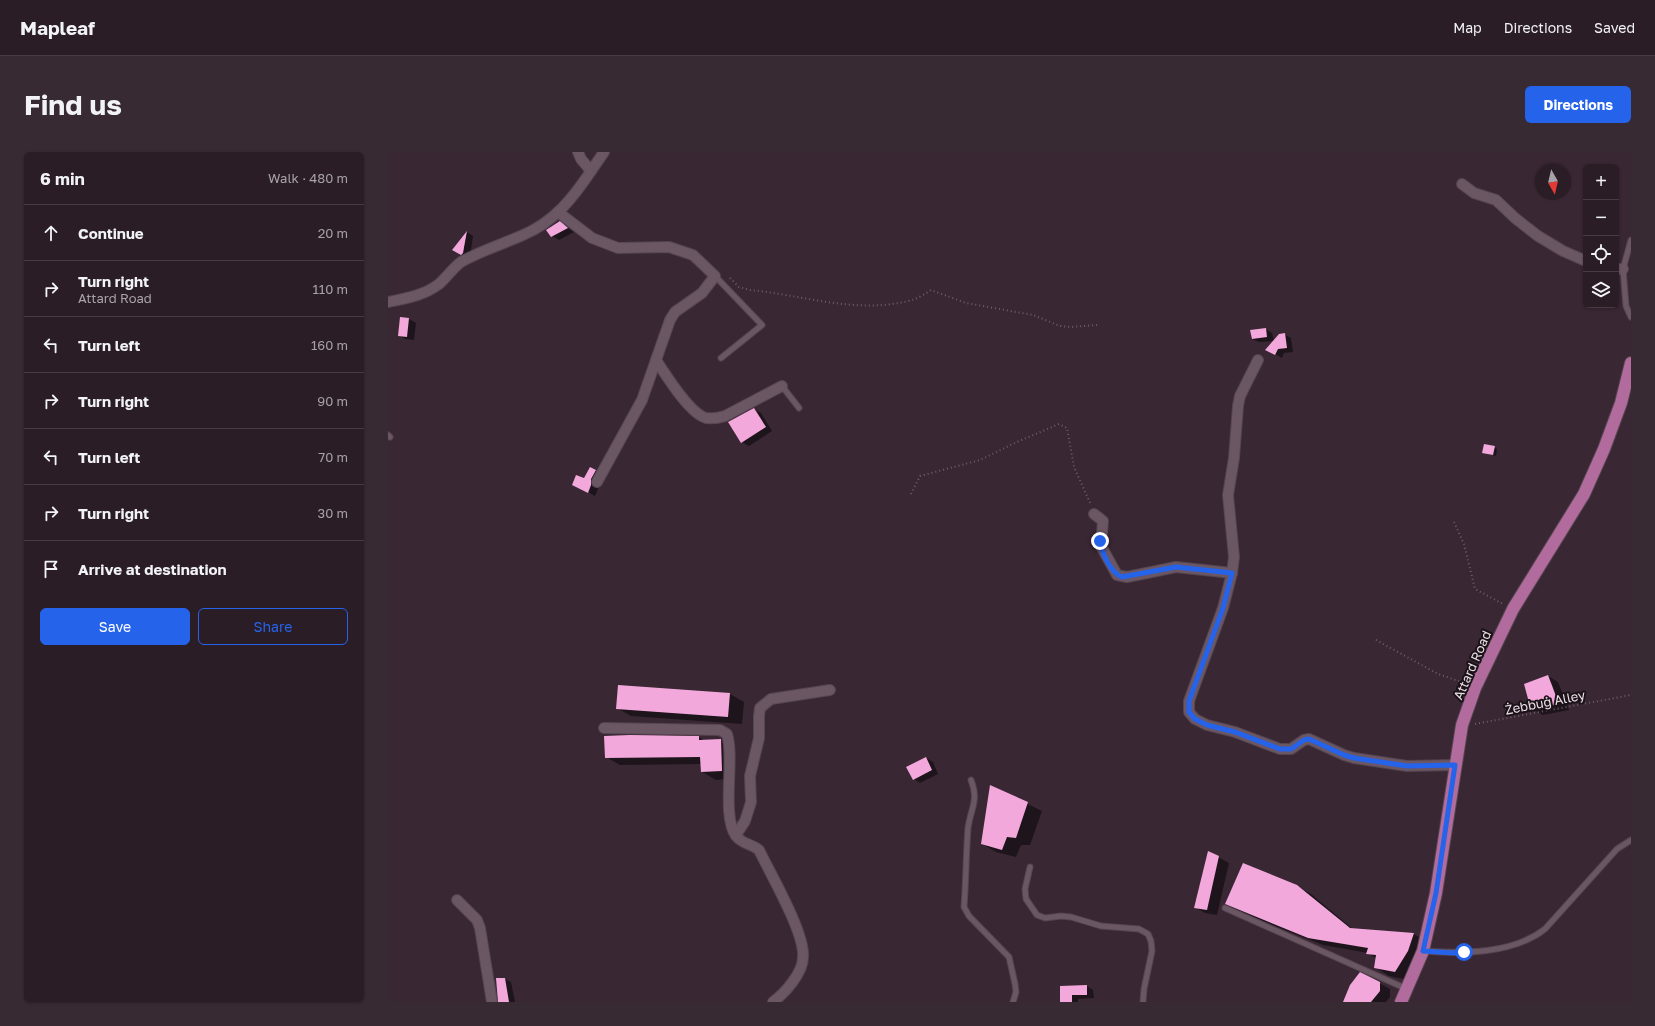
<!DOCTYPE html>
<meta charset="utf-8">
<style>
:root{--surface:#2b1d26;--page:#372a32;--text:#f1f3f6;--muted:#a6a2a7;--line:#473b43;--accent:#2563eb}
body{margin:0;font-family:"Golos Text",sans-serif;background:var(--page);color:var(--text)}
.controls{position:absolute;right:12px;top:12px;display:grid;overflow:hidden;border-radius:6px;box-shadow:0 1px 3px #0004}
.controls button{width:36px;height:36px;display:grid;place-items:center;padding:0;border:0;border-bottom:1px solid var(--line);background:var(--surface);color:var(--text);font:20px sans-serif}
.compass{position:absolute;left:1147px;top:12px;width:36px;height:36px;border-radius:50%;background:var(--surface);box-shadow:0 1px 3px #0004;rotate:172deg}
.stop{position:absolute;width:12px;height:12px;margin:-9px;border:3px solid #2563eb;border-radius:50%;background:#fff}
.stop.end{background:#2563eb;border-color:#fff;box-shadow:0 1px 4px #0008}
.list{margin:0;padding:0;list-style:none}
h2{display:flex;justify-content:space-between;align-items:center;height:52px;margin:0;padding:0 16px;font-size:17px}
h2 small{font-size:13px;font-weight:400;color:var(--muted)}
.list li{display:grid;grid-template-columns:26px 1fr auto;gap:12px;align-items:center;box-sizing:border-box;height:56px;padding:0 16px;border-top:1px solid var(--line)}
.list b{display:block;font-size:15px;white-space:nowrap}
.list p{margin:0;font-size:13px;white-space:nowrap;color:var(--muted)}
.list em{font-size:13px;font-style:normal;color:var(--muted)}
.actions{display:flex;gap:8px;padding:12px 16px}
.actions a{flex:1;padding:9px 0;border:1px solid var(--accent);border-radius:6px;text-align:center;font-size:14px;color:var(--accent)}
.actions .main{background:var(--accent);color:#fff}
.icon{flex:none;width:22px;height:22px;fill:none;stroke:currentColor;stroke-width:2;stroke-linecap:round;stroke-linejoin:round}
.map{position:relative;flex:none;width:1243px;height:850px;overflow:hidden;border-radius:6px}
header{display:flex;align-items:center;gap:24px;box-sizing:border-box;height:56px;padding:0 20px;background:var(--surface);border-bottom:1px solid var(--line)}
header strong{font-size:19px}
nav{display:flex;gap:22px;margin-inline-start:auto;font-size:14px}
.intro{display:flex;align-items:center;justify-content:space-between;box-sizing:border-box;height:96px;padding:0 24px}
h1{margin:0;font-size:28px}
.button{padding:10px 18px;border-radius:6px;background:var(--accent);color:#fff;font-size:14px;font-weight:700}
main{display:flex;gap:24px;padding:0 24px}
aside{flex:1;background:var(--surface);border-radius:6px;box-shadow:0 1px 3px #0004}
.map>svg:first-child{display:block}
</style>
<header>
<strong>Mapleaf</strong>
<nav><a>Map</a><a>Directions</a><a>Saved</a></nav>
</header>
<div class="intro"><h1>Find us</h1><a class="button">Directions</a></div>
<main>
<aside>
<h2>6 min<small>Walk · 480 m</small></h2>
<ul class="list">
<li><svg class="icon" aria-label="ahead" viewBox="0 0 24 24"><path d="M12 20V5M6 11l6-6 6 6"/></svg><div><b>Continue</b></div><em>20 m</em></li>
<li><svg class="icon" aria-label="right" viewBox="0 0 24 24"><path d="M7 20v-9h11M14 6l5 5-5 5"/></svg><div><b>Turn right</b><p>Attard Road</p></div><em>110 m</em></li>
<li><svg class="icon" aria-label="left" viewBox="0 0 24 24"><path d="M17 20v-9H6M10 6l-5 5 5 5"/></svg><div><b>Turn left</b></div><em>160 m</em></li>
<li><svg class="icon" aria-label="right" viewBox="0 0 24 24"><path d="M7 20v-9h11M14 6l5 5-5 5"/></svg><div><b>Turn right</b></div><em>90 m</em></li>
<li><svg class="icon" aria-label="left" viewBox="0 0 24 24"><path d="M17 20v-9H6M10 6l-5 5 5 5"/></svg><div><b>Turn left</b></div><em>70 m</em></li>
<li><svg class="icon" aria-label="right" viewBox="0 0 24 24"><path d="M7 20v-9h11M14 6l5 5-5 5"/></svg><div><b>Turn right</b></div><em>30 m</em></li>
<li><svg class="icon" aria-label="arrive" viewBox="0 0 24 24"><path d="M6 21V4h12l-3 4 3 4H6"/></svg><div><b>Arrive at destination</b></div></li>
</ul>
<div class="actions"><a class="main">Save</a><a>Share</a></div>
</aside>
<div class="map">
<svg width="1243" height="850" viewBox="0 0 1243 850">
<rect width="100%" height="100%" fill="#392733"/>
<g fill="#0007">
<polygon points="172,71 186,80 171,88 164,84"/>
<polygon points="79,80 85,84 82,105 80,106 65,97"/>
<polygon points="13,166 21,167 28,171 26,188 17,187 11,183"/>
<polygon points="878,177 884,181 886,189 871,190 864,187"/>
<polygon points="896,182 903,186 905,200 896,201 894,206 878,197"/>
<polygon points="366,257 373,261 384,279 361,294 354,290"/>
<polygon points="1106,295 1109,297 1108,304 1095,300"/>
<polygon points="202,316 215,322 210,331 210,337 207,344 191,335"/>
<polygon points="1160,524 1170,530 1181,558 1155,563 1144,557"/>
<polygon points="342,542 356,550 354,572 243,564 229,556"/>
<polygon points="311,585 317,589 332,588 346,596 347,626 328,628 314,620 314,612 232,613 218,605"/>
<polygon points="538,606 545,610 550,622 532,631 526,627"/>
<polygon points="603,634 654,659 642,693 633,693 628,705 608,700 594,692"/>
<polygon points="830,705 841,711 829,763 817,761 807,755"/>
<polygon points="909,734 923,742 966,778 1026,782 1039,790 1021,828 1001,824 987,815 989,807 980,801 935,793 852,760 838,752"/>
<polygon points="117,827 123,830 127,850 110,850"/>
<polygon points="991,831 1002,837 1002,845 998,850 956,850"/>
<polygon points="699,834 705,838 706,846 690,847 690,850 673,850 673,835"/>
</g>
<g fill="#f3a8dc">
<polygon points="172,69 180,76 163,85 158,78"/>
<polygon points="79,79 75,101 73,103 64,98"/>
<polygon points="12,165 21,166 19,185 10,184"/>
<polygon points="878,176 879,185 864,187 862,178"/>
<polygon points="897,181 899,196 890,197 887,203 877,198 891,182"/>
<polygon points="366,256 378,275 353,291 340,270"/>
<polygon points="1096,292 1107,294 1105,303 1094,301"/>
<polygon points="202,315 208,318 203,327 203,333 200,341 184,333 188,323 196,326"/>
<polygon points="1160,523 1171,552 1143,558 1136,532"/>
<polygon points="230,533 342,541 340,565 228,557"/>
<polygon points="242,583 311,584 311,588 333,587 334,619 313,620 312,605 217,606 216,584"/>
<polygon points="538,605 544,618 525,628 518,615"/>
<polygon points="602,633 640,650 628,686 619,685 614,698 593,692"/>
<polygon points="820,699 831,704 819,758 806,756"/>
<polygon points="855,711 909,733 962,776 1026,781 1020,799 1007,820 986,816 988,803 978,802 980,796 920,786 837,752"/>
<polygon points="972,820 992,830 992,839 983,850 955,850 962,833"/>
<polygon points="108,826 117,826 121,850 110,850"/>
<polygon points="699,833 699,843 684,843 684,850 672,850 672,834"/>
</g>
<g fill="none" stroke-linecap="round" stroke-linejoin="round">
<defs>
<g id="service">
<polyline points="1243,88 1235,117 1238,154 1243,165"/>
<polyline points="327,124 374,173 333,206"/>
<polyline points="394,234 411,256"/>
<polyline points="0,283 2,285"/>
<path d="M 583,628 C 591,649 583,655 580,676 C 578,702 578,729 576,755 L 581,764 L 621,805 L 627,832 L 628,840 L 625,850"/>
<polyline points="642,715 637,737 638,747 649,763 657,766 673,764 683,765 713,774 751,777 760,782 763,789 764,799 756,837 755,850"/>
<polyline points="837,756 1019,837"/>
<path d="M 1036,799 C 1075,802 1125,802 1157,777 L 1229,697 L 1243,688"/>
</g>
<g id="minor">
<polyline points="203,19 216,0"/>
<polyline points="1074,32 1086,41 1108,48 1127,66 1150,84 1175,99 1198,109"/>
<path d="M 170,60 L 204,86 L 230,96 L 281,95 L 305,103 L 327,124 L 314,141 L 287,160 L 282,168 L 268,208 C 278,223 301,261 318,266 C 325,267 331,266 337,264 L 394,234"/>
<polyline points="1228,117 1235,117"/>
<path d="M 0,150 C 19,146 35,144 51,132 C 59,125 65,116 73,110 C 92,99 115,92 135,83 C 166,70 185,46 203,19 L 193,7 L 190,0"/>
<polyline points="209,330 254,248 268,208"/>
<polyline points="706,362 715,369 713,394 729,423 739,425 788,415 844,421 835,456 801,549 801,560 807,567 819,573 847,580 892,597 903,597 916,588 921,587 956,603 966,606 1019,614 1067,613"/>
<polyline points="844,421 846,405 840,343 846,306 850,254 852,244 870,208"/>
<path d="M 216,576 L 332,578 L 339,582 C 347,607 333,663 348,684 C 354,692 364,692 371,698 C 383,723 417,781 415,805 C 415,821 397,841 385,850"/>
<polyline points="348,683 357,669 363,650 362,624 371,586 371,564 372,556 383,547 442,538"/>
<polyline points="69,748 89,768 92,776 104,850"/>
</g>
<polyline id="primary" points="1013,850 1035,799 1048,741 1074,573 1087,536 1125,457 1196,342 1216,297 1233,251 1243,211"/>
</defs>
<use href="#service" stroke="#554550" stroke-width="7"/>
<use href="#minor" stroke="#554550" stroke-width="12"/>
<use href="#primary" stroke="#554550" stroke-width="14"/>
<g stroke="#6f5f69" stroke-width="2" stroke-dasharray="1 3" stroke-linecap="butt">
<path d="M 342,126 L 351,135 L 362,138 C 415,143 470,163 524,148 C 530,146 537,142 543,138 L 578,151 L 645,163 L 672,174 L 683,175 L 709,173"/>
<polyline points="523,342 532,324 592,308 629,290 671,272 679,276 686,315 703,353"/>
<polyline points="1066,370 1076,392 1087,437 1115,452"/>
<polyline points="988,488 1050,522 1076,531"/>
<polyline points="1087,572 1243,543"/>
</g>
<use href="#service" stroke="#6b5664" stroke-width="5"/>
<use href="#minor" stroke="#6b5664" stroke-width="10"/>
<use href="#primary" stroke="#b16b9d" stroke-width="12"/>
</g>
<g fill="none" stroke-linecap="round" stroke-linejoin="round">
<path stroke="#2563eb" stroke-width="5" d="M 712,389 C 714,401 722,420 734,425 L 788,415 L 844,421 L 835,456 L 801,549 L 801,560 L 807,567 L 819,573 L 847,580 L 892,597 L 903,597 L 916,588 L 921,587 L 956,603 L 966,606 L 1019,614 L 1067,613 L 1048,741 L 1035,799 L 1066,801 L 1076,800"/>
</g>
<g text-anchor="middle" stroke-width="4" stroke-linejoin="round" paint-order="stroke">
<g font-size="13" fill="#ece0e8" stroke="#1b1318">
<text transform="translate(1084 513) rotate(-66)" y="5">Attard Road</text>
<text transform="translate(1157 550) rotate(-11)" y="5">Żebbuġ Alley</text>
</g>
</g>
</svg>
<div class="controls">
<button>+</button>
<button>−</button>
<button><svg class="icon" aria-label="locate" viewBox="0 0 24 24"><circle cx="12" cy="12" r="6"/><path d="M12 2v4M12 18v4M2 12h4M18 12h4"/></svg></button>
<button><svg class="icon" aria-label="layers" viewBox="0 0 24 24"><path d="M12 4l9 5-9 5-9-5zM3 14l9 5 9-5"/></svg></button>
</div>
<svg class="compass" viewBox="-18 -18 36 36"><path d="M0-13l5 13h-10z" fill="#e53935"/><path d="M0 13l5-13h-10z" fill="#a6a2a7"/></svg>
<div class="stop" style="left:1076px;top:800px"></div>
<div class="stop end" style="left:712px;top:389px"></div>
</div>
</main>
